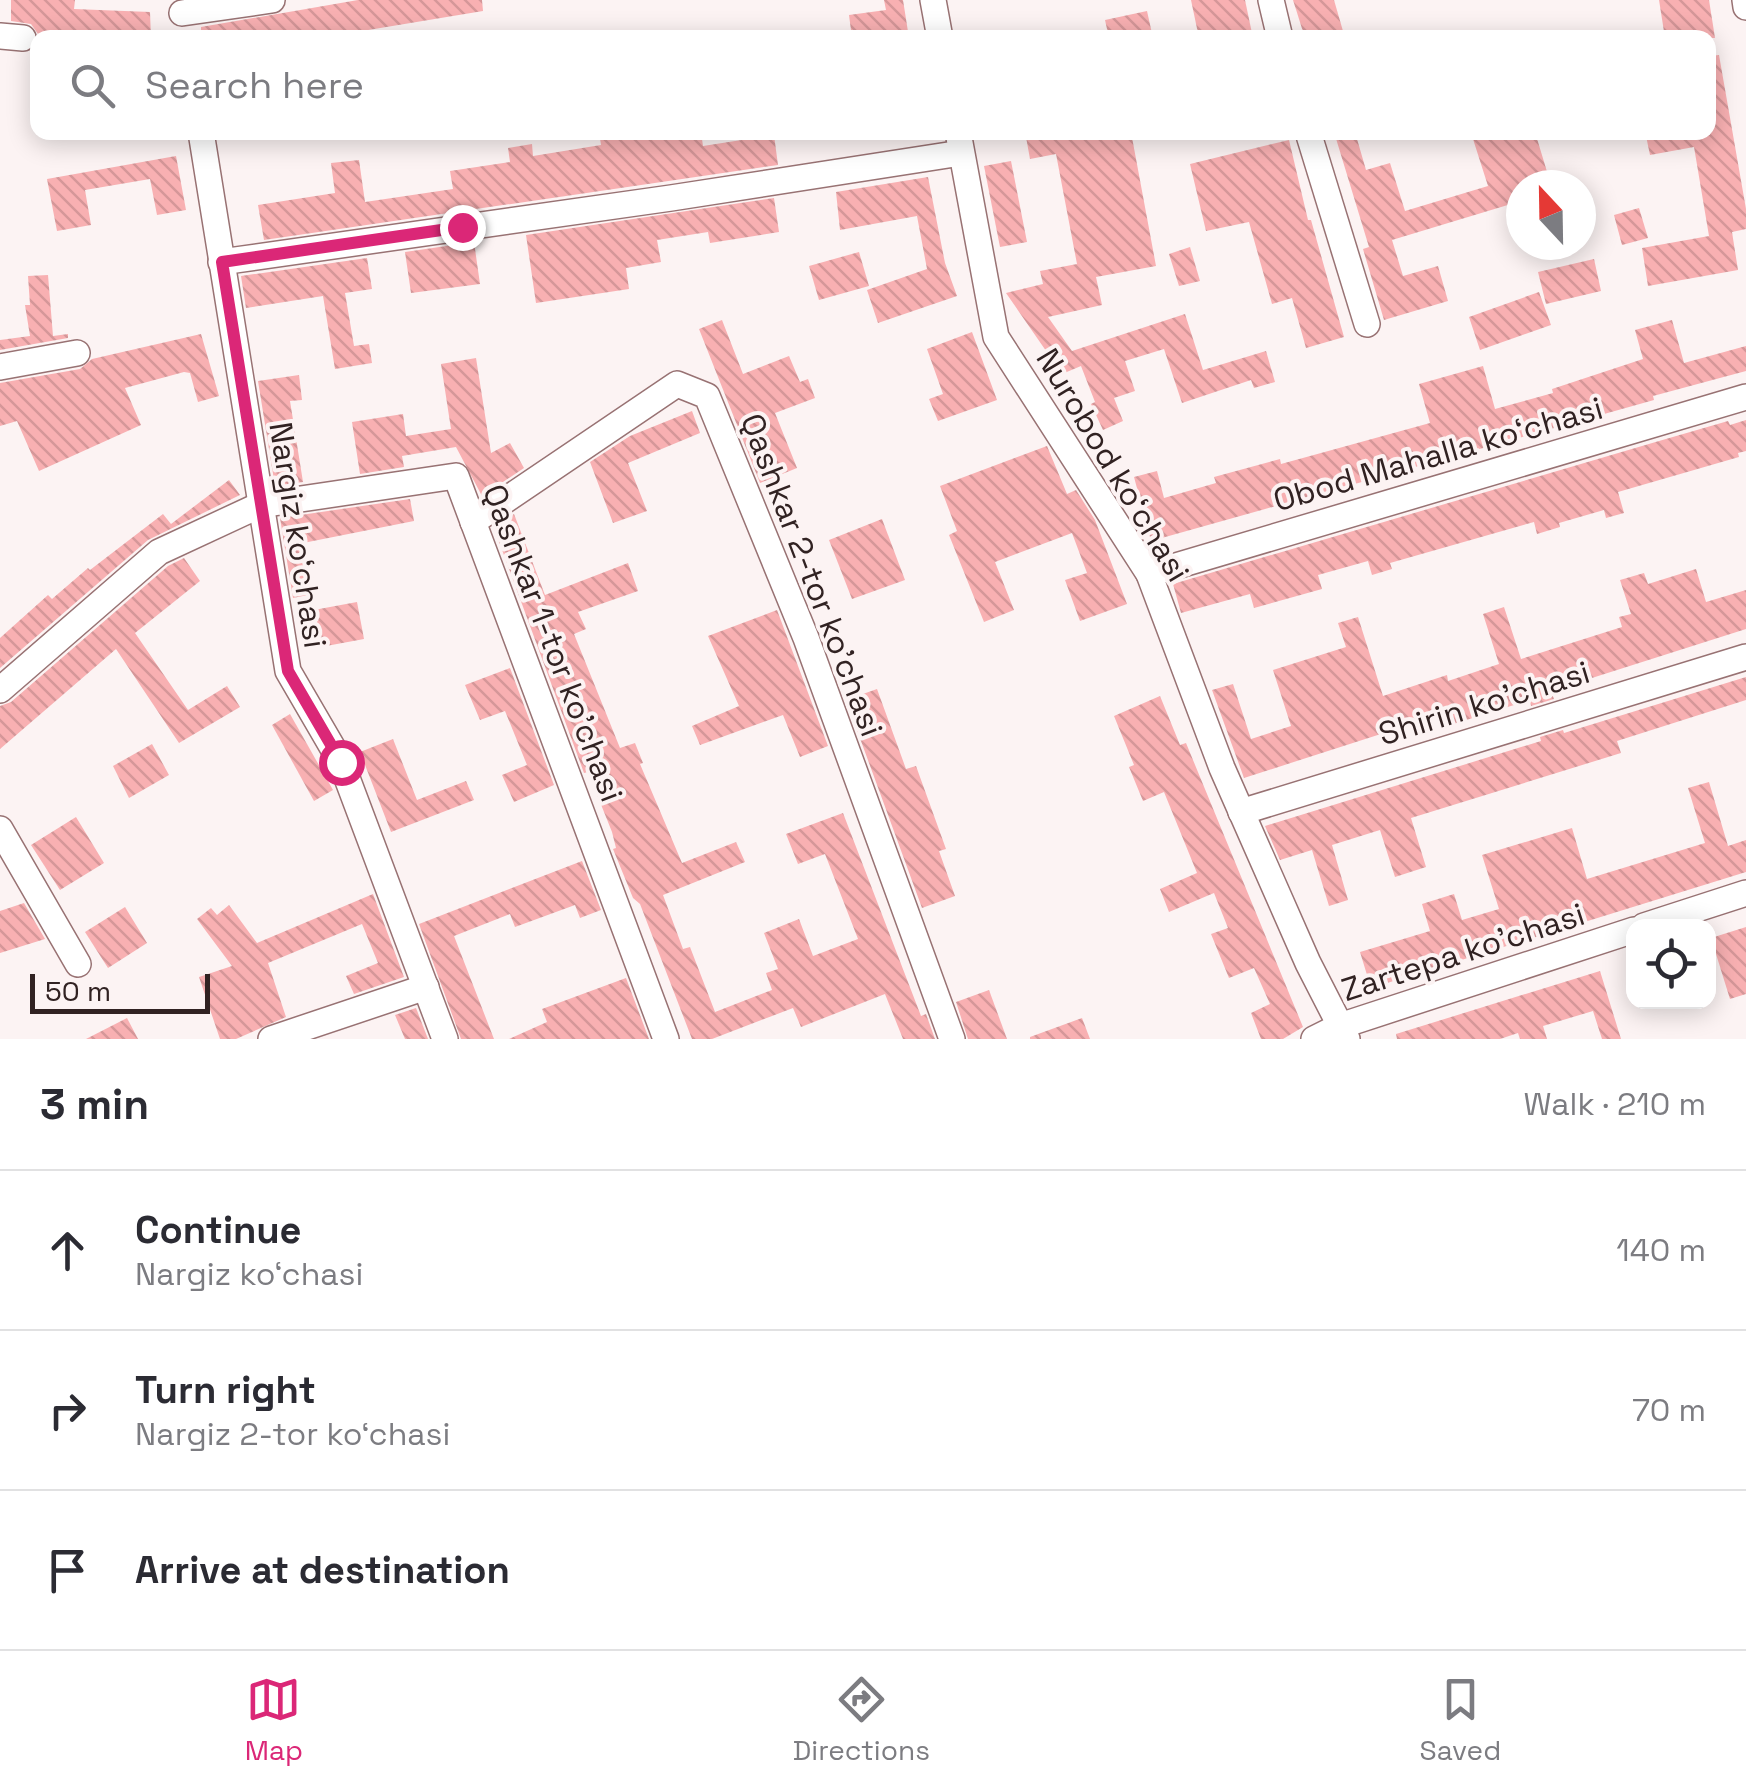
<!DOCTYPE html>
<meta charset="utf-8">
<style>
:root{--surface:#fff;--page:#f7f7f7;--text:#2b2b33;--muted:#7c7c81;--line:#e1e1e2;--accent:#db2777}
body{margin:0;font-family:"Space Grotesk",sans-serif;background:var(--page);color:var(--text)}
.controls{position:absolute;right:30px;bottom:30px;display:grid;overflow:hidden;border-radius:20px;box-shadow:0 5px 25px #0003}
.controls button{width:90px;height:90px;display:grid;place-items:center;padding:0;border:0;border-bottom:2px solid var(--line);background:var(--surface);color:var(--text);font:50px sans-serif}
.compass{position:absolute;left:1506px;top:170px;width:90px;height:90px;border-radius:50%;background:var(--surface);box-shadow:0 5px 25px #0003;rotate:338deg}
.scale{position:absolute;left:30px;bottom:25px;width:180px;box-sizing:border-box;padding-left:10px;border:5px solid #312222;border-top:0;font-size:28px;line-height:35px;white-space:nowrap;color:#312222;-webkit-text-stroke:8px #fcf3f3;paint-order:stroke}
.stop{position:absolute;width:30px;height:30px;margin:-22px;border:8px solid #db2777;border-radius:50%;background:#fff}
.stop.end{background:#db2777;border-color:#fff;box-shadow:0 2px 10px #0008}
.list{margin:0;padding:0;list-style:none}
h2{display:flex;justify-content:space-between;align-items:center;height:130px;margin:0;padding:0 40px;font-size:42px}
h2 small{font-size:32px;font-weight:400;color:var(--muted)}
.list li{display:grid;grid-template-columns:65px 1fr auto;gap:30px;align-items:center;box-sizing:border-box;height:160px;padding:0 40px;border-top:2px solid var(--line)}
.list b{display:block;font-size:38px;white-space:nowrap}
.list p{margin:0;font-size:32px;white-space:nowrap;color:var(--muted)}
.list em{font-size:32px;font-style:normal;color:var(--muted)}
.icon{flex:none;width:55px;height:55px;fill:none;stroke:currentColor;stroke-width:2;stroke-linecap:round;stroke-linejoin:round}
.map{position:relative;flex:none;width:1746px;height:1039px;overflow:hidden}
.search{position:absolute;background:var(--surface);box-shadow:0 5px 25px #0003;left:30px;right:30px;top:30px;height:110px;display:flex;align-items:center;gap:25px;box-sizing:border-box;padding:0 35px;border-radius:20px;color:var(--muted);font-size:38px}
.sheet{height:610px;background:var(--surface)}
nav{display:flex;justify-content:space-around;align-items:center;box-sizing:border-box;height:140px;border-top:2px solid var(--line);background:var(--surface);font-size:28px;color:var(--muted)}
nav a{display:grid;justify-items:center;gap:5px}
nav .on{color:var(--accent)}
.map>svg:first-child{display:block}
</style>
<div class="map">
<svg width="1746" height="1039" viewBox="0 0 1746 1039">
<defs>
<pattern id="building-back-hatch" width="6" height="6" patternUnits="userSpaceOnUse" patternTransform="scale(2.5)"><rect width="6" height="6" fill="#f8b0b2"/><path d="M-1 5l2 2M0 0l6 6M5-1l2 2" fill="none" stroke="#d59799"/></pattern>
</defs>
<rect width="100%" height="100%" fill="#fcf3f3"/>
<g fill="url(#building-back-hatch)">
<polygon points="11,0 75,0 74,9 150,12 151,38 38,34 31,24 11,21"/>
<polygon points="358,0 482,0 483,11 320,38 201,38 201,27"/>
<polygon points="884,0 903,0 909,38 852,38 849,15 886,10"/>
<polygon points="1191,0 1245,0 1253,38 1199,38"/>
<polygon points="1293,0 1334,0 1345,38 1305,38"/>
<polygon points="1659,0 1709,0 1715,38 1665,38"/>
<polygon points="1147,11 1153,38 1109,38 1105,20"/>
<polygon points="1719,55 1746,209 1746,229 1732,232 1738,270 1648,286 1642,248 1709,236 1694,147 1650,155 1646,136 1708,132 1708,56"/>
<polygon points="599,132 701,132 703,146 774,135 778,165 264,240 258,205 335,193 331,163 359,160 365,202 453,189 450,171 510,162 508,148 532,144 533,156 601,145"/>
<polygon points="1052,132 1131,132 1156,266 1096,277 1102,305 1048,317 1072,351 1185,314 1203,370 1266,351 1275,382 1254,388 1251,380 1182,403 1164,349 1125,361 1135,391 1114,398 1123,421 1103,430 1091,404 1095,402 1081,366 1062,374 1006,293 1043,284 1040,271 1077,264 1056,154 1030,159 1026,137"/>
<polygon points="1334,132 1355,132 1366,170 1390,163 1405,211 1488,186 1473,139 1494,132 1535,132 1548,175 1534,179 1536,185 1521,185 1521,201 1392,240 1403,276 1438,266 1448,301 1384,320 1363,249 1369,247"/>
<polygon points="1289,140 1308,220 1311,220 1344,337 1306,348 1292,298 1272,304 1249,222 1206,231 1190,164"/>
<polygon points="176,156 186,210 157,215 150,179 85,190 91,225 57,231 47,179"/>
<polygon points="1011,161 1027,242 1000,247 984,166"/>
<polygon points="928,177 945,263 957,296 878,323 867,290 927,269 917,216 840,230 836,192"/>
<polygon points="774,198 779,232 710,243 708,232 657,240 661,262 626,268 629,289 536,303 526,235"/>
<polygon points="1639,208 1648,238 1622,245 1614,215"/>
<polygon points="474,242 480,284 411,293 405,252"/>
<polygon points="1190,247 1200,281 1179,286 1169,254"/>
<polygon points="859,252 869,286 819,300 809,266"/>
<polygon points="367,258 372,289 345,293 354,346 369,344 372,363 335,369 323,296 246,308 241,276"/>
<polygon points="1594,259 1601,291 1546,304 1538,272"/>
<polygon points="48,275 53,336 68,334 68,338 0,350 0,340 30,336 25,305 30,305 28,276"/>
<polygon points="1539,292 1551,325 1480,350 1469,317"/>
<polygon points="722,320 743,374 789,356 800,382 808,379 815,398 775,413 797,468 760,483 699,329"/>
<polygon points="1672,320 1684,363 1746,346 1746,371 1653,396 1654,400 1151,541 1134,477 1157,471 1164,498 1216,483 1214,477 1280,459 1281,464 1430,423 1419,384 1483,366 1495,409 1553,393 1552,389 1643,359 1635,330"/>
<polygon points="972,332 997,400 938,421 929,399 943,394 927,349"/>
<polygon points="201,334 219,396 198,402 190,373 184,372 125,388 141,425 39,471 17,421 0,426 0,383 80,369 92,359"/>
<polygon points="476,358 491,453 510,443 524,468 482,496 456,447 402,456 404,467 360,474 352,422 403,414 406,436 451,429 441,364"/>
<polygon points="299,375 302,400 290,401 303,482 275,486 258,381"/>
<polygon points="692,411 700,433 628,463 647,511 613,523 590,462 630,436"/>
<polygon points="1746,420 1746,451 1738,453 1739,457 1618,492 1624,513 1606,518 1604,510 1559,523 1560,527 1537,534 1534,522 1390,563 1392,569 1372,575 1368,561 1318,575 1322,589 1254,608 1250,594 1181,613 1173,584 1659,441 1728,421 1730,425"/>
<polygon points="1047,446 1067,494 1076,490 1095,520 1127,604 1080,621 1065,580 1087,573 1072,533 995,562 1014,610 984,622 949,535 957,531 940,486"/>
<polygon points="229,480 240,495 148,540 0,668 0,638 48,595 52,599 88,568 90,570 163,514 171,524"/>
<polygon points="410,499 414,521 303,543 313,594 293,598 280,518"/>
<polygon points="514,514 545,595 628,563 638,591 578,612 586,629 574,634 620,748 635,743 643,763 640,764 682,863 736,842 745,862 663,895 683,949 690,947 715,1012 772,990 766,973 778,969 764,933 799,919 813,956 858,939 825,854 798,864 786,834 843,813 921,1016 926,1014 935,1039 903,1039 885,994 801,1027 793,1008 712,1039 692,1039 640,904 633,898 613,849 616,848 612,832 588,772 584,773 494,528"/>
<polygon points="882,519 905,580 852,599 829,540"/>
<polygon points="184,558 200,581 135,633 188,710 227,686 240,707 179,743 116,649 0,749 0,706 11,702 168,566"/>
<polygon points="1696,569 1706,602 1746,590 1746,629 1551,691 1554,699 1531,706 1530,700 1444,727 1440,715 1244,778 1212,690 1233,684 1251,739 1291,726 1273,670 1346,647 1338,623 1358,617 1383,696 1447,675 1448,681 1499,664 1483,614 1504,607 1521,659 1622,627 1619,617 1631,614 1620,580 1644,573 1648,584"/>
<polygon points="357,602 364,639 310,649 303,612"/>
<polygon points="777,610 828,746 800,757 783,715 700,745 692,726 739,706 708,636"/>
<polygon points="510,668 554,785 514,802 502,775 527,765 505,711 480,720 465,685"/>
<polygon points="1746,677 1746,700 1617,741 1621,753 1411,818 1426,867 1395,877 1380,830 1332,845 1348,900 1329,906 1312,850 1280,860 1265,826 1541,741 1540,737 1563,730 1564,733"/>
<polygon points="877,689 906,769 916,766 946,849 939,851 955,896 922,908 846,700"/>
<polygon points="1160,696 1180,745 1186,743 1303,1027 1283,1039 1261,1039 1251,1013 1270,1004 1254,968 1229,978 1211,934 1228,928 1214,893 1169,912 1160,889 1197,873 1164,792 1143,801 1129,767 1134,765 1114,716"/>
<polygon points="290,714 333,790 314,801 272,725"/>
<polygon points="393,739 417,800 466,781 474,800 391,832 360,752"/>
<polygon points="152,744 169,775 129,798 113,766"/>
<polygon points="1709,782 1728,846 1746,840 1746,872 1371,988 1360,952 1430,931 1422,904 1454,894 1462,920 1499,909 1482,855 1572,828 1587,879 1705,843 1688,788"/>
<polygon points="76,817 104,863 60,890 31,845"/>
<polygon points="582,861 601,910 580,918 575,905 515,927 510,914 454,936 494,1039 461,1039 419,924"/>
<polygon points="373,894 404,977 354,994 346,976 378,963 362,924 268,963 286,1017 236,1039 220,1039 199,977 232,966 197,919 211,908 217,915 229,905 257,943"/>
<polygon points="24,903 45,939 0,953 0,911"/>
<polygon points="125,907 147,943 108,968 85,932"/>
<polygon points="1746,927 1746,994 1730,999 1711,938"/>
<polygon points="1600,971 1621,1039 1602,1039 1593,1011 1543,1026 1547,1039 1520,1039 1518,1033 1500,1039 1397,1039 1396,1034"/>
<polygon points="626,978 649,1039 509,1039 547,1022 542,1009"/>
<polygon points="989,990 1007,1039 968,1039 956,1002"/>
<polygon points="416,1008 428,1039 405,1039 395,1015"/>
<polygon points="127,1018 138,1039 86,1039"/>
<polygon points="1082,1018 1090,1039 1030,1039 1030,1037"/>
</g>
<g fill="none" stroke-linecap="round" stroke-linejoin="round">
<defs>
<g id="street">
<polyline points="933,0 940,38"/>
<polyline points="1271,0 1280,38"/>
<polyline points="1745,0 1746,7"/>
<polyline points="182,13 272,0"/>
<polyline points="0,36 23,38"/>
<polyline points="201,132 288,671 341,762 445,1039"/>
<polyline points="958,132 996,337 1149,574 1222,768 1308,963 1347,1039"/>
<polyline points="1308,132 1367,324"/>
<polyline points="221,262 671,198 961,153"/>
<polyline points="0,367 77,353"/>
<polyline points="473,522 677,384 707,396 806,638 952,1039"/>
<polyline points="1149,574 1746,397"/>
<polyline points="0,690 159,552 260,505 456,476 666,1039"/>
<polyline points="1241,812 1746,657"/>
<polyline points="0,829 78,964"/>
<polyline points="1644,926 1746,893"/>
<polyline points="271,1039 426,987"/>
<polyline points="1314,1039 1340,1026 1634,930"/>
</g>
</defs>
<use href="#street" stroke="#987273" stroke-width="28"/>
<use href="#street" stroke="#fff" stroke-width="25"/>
</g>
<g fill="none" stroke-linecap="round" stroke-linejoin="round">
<polyline stroke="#db2777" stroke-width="12" points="341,762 288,671 222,262 462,227"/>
</g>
<g text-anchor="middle" stroke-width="8" stroke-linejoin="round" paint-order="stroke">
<g font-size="32" fill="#312222" stroke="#fcf3f3">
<text transform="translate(1438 454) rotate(-16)" y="11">Obod Mahalla ko‘chasi</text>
<text transform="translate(1113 465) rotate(59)" y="11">Nurobod koʻchasi</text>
<text transform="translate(298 535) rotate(81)" y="11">Nargiz koʻchasi</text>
<text transform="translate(812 575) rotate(69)" y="11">Qashkar 2-tor koʼchasi</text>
<text transform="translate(553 643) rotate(69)" y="11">Qashkar 1-tor koʼchasi</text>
<text transform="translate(1484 703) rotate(-17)" y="11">Shirin ko'chasi</text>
<text transform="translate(1463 952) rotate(-18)" y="11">Zartepa ko'chasi</text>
</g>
</g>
</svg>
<div class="controls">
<button><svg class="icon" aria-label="locate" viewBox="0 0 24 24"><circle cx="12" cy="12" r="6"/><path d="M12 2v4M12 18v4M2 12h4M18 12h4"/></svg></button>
</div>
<svg class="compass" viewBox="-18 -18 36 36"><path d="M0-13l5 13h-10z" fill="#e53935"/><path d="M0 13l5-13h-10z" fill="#7c7c81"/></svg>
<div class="scale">50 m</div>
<div class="stop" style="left:341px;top:762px"></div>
<div class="stop end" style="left:462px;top:227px"></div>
<div class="search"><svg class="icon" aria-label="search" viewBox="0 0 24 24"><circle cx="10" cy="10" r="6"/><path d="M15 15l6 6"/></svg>Search here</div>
</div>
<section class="sheet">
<h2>3 min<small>Walk · 210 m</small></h2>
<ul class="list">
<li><svg class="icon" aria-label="ahead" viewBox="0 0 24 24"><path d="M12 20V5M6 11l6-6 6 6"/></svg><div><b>Continue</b><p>Nargiz koʻchasi</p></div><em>140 m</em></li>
<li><svg class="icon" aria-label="right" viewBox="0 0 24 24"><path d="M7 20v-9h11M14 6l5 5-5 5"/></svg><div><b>Turn right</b><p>Nargiz 2-tor ko‘chasi</p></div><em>70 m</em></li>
<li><svg class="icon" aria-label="arrive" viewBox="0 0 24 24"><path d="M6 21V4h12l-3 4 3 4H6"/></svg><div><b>Arrive at destination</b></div></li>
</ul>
</section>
<nav>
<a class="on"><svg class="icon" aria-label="map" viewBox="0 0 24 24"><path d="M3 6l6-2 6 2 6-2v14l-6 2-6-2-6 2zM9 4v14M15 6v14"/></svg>Map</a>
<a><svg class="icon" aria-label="directions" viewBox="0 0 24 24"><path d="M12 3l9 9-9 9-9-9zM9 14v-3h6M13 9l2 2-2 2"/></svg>Directions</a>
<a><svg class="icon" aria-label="saved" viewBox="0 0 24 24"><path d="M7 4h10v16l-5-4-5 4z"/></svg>Saved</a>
</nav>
